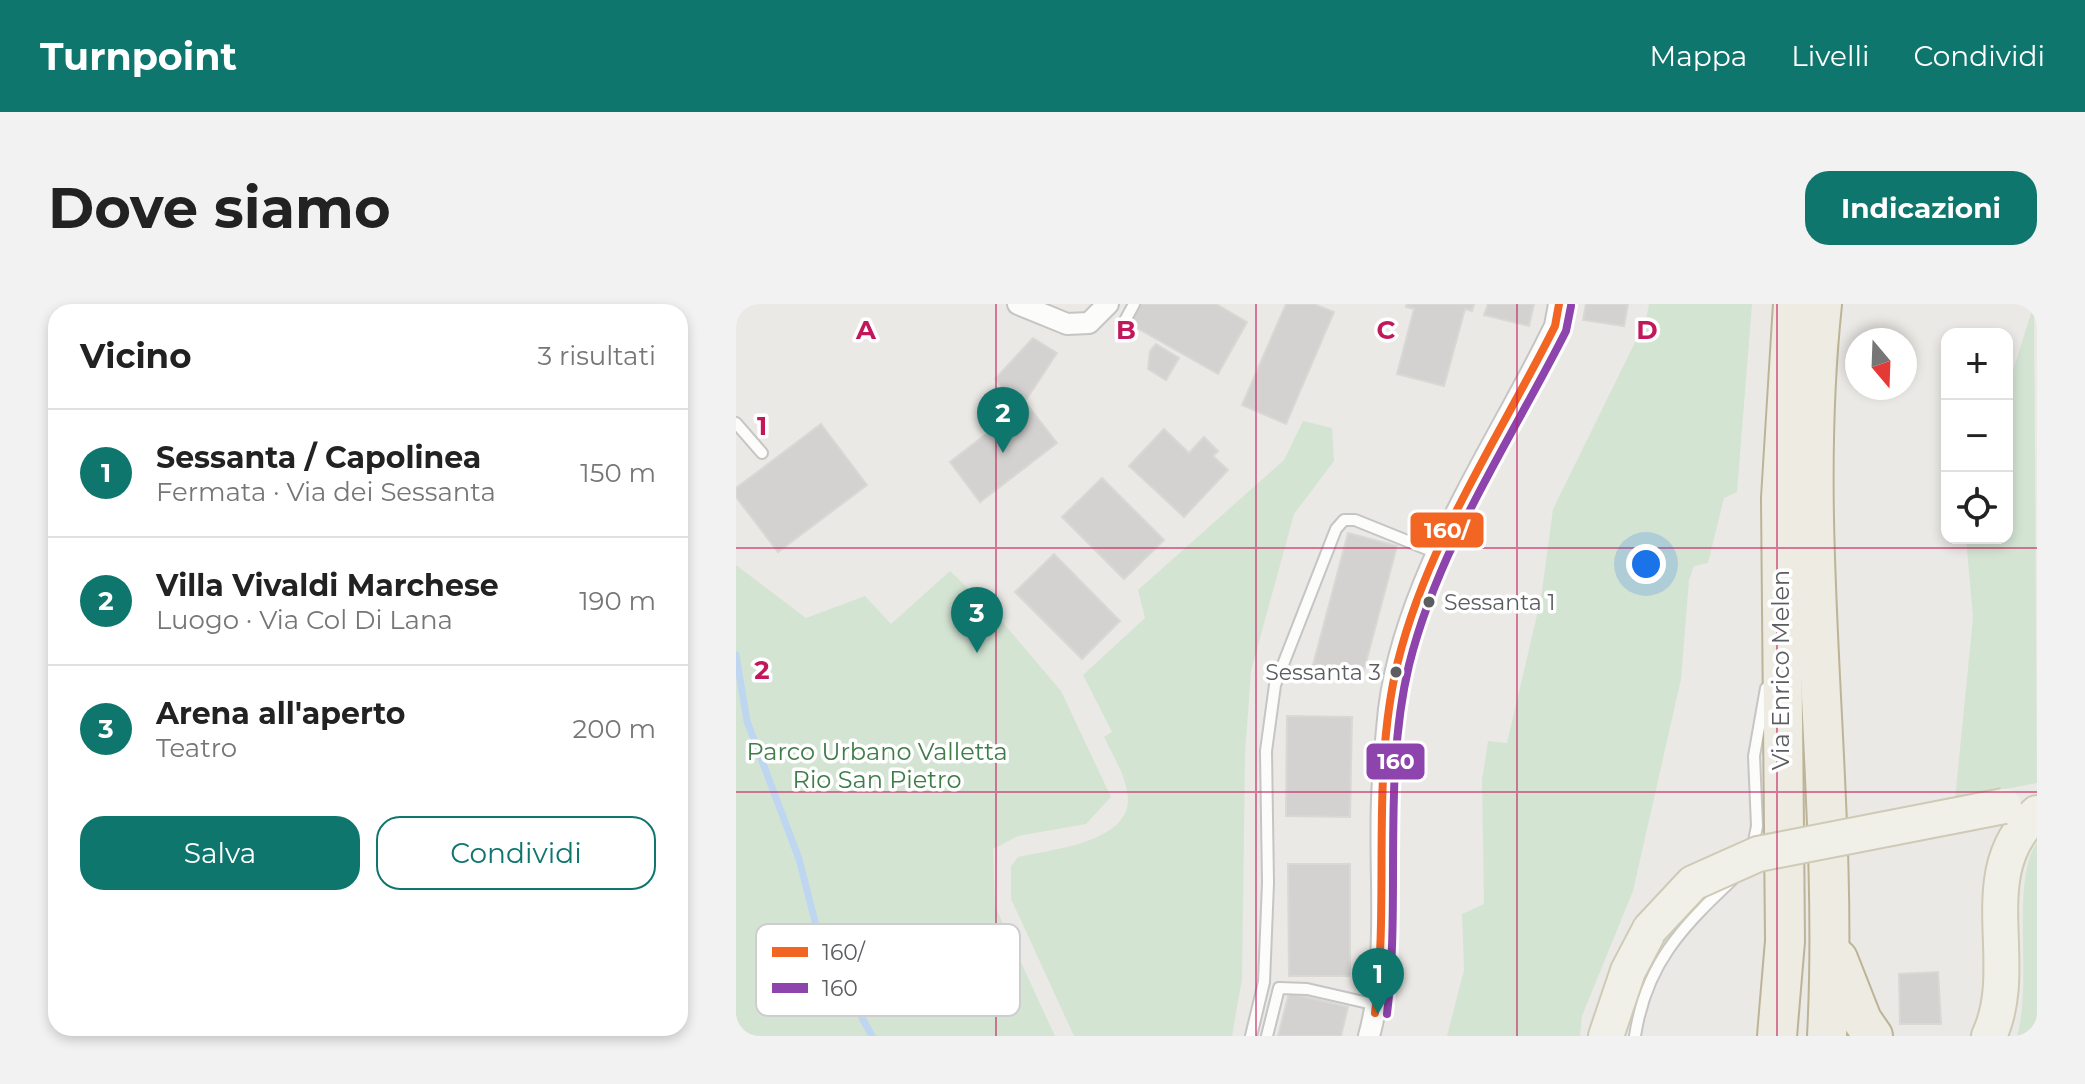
<!DOCTYPE html>
<html lang="it">
<meta charset="utf-8">
<style>
:root{--surface:#fff;--page:#f2f2f2;--text:#222;--muted:#767676;--line:#e0e0e0;--accent:#0f766e}
body{margin:0;font-family:Montserrat,sans-serif;background:var(--page);color:var(--text)}
.controls{position:absolute;right:24px;top:24px;display:grid;overflow:hidden;border-radius:16px;box-shadow:0 4px 12px #0003}
.controls button{width:72px;height:72px;display:grid;place-items:center;padding:0;border:0;border-bottom:2px solid var(--line);background:var(--surface);color:var(--text);font:40px sans-serif}
.compass{position:absolute;left:1109px;top:24px;width:72px;height:72px;border-radius:50%;background:var(--surface);box-shadow:0 4px 12px #0003;rotate:161deg}
.you{position:absolute;left:910px;top:260px;width:28px;height:28px;margin:-20px;border:6px solid #fff;border-radius:50%;background:#1a73e8;box-shadow:0 0 0 12px #1a73e833}
.badge{display:grid;place-items:center;width:52px;height:52px;border-radius:50%;background:var(--accent);color:#fff;font-size:26px;font-weight:700}
.pin{position:absolute;translate:-50% -66px;filter:drop-shadow(0 2px 4px #0008)}
.pin::after{content:'';position:absolute;top:42px;width:28px;height:24px;background:inherit;clip-path:polygon(0 0,100% 0,50% 100%)}
.list{margin:0;padding:0;list-style:none}
h2{display:flex;justify-content:space-between;align-items:center;height:104px;margin:0;padding:0 32px;font-size:34px}
h2 small{font-size:26px;font-weight:400;color:var(--muted)}
.list li{display:grid;grid-template-columns:52px 1fr auto;gap:24px;align-items:center;box-sizing:border-box;height:128px;padding:0 32px;border-top:2px solid var(--line)}
.list b{display:block;font-size:30px;white-space:nowrap}
.list p{margin:0;font-size:26px;white-space:nowrap;color:var(--muted)}
.list em{font-size:26px;font-style:normal;color:var(--muted)}
.actions{display:flex;gap:16px;padding:24px 32px}
.actions a{flex:1;padding:18px 0;border:2px solid var(--accent);border-radius:24px;text-align:center;font-size:28px;color:var(--accent)}
.actions .main{background:var(--accent);color:#fff}
.icon{flex:none;width:44px;height:44px;fill:none;stroke:currentColor;stroke-width:2;stroke-linecap:round;stroke-linejoin:round}
.map{position:relative;flex:none;width:1301px;height:732px;overflow:hidden;border-radius:24px}
header{display:flex;align-items:center;gap:48px;box-sizing:border-box;height:112px;padding:0 40px;background:var(--accent);color:#fff}
header strong{font-size:38px}
nav{display:flex;gap:44px;margin-inline-start:auto;font-size:28px}
.intro{display:flex;align-items:center;justify-content:space-between;box-sizing:border-box;height:192px;padding:0 48px}
h1{margin:0;font-size:56px}
.button{padding:20px 36px;border-radius:24px;background:var(--accent);color:#fff;font-size:28px;font-weight:700}
main{display:flex;gap:48px;padding:0 48px}
aside{flex:1;background:var(--surface);border-radius:24px;box-shadow:0 4px 12px #0003}
.map>svg:first-child{display:block}
</style>
<header>
<strong>Turnpoint</strong>
<nav><a>Mappa</a><a>Livelli</a><a>Condividi</a></nav>
</header>
<div class="intro"><h1>Dove siamo</h1><a class="button">Indicazioni</a></div>
<main>
<aside>
<h2>Vicino<small>3 risultati</small></h2>
<ul class="list">
<li><span class="badge">1</span><div><b>Sessanta / Capolinea</b><p>Fermata · Via dei Sessanta</p></div><em>150 m</em></li>
<li><span class="badge">2</span><div><b>Villa Vivaldi Marchese</b><p>Luogo · Via Col Di Lana</p></div><em>190 m</em></li>
<li><span class="badge">3</span><div><b>Arena all'aperto</b><p>Teatro</p></div><em>200 m</em></li>
</ul>
<div class="actions"><a class="main">Salva</a><a>Condividi</a></div>
</aside>
<div class="map">
<svg width="1301" height="732" viewBox="0 0 1301 732">
<rect width="100%" height="100%" fill="#eae9e5"/>
<g fill="#d4e4d3">
<polygon points="913,0 1016,0 1001,188 988,194 972,259 958,262 953,276 945,375 897,587 846,712 844,732 711,732 728,666 726,610 748,600 746,476 752,437 771,439 805,294 817,205 910,16"/>
<polygon points="1298,0 1301,479 1219,495 1237,314 1230,234 1271,234 1271,85"/>
<path d="M 567,117 L 596,124 L 598,157 L 558,210 L 515,367 L 509,450 L 506,675 L 496,732 L 338,732 L 275,595 L 275,562 L 282,553 C 313,546 390,539 392,497 C 392,475 377,452 368,433 L 376,428 L 347,371 L 409,314 L 402,286 L 548,156 Z"/>
<polygon points="0,261 70,314 129,292 155,320 214,267 263,314 325,387 375,493 350,520 282,532 257,545 259,602 319,732 0,732"/>
<path d="M 1301,538 L 1301,732 L 1281,732 C 1297,678 1274,578 1301,538 Z"/>
</g>
<g fill="none" stroke-linecap="round" stroke-linejoin="round">
<polyline stroke="#bed6f0" stroke-width="7" points="0,351 11,417 63,555 84,637 136,732"/>
</g>
<g fill="#d3d2d0" stroke="#d9d8d4" stroke-width="2">
<polygon points="403,0 480,0 511,18 482,70 392,19"/>
<polygon points="550,0 578,0 598,8 550,120 506,101"/>
<polygon points="671,0 738,0 736,7 729,5 708,82 661,70 678,5 670,3"/>
<polygon points="752,0 798,0 793,22 748,11"/>
<polygon points="850,0 892,0 888,22 847,16"/>
<polygon points="297,34 321,49 284,105 259,75"/>
<polygon points="420,40 443,54 430,76 412,65 414,47"/>
<polygon points="290,99 321,139 244,198 214,158"/>
<polygon points="85,120 131,181 42,248 0,193 0,184"/>
<polygon points="428,125 453,149 468,133 482,147 477,152 492,166 448,213 393,162"/>
<polygon points="366,174 428,236 388,275 326,213"/>
<polygon points="612,229 661,242 625,377 576,365"/>
<polygon points="318,250 384,317 346,355 279,288"/>
<polygon points="551,412 616,413 614,513 550,512"/>
<polygon points="552,560 614,560 614,672 553,672"/>
<polygon points="1202,668 1205,720 1164,720 1163,670"/>
<polygon points="553,689 612,703 605,732 542,732"/>
</g>
<g fill="none" stroke-linecap="round" stroke-linejoin="round">
<defs>
<g id="lane">
<polyline points="386,22 398,0"/>
<polyline points="0,119 26,149"/>
<polyline points="1016,547 1021,522 1018,452 1030,384"/>
<polyline points="515,732 528,678 532,579 530,447 539,381 600,225 608,216 619,216 701,249"/>
<polyline points="531,732 543,684 571,685 641,701"/>
<path d="M 899,732 C 910,660 946,623 996,576"/>
</g>
<g id="street">
<polyline points="282,0 331,20 353,19 372,0"/>
<path d="M 633,732 C 654,655 643,575 646,496 C 647,466 650,435 653,405 C 669,279 751,156 808,44 L 819,22 L 823,0"/>
</g>
<g id="primary">
<polyline points="870,732 892,667 914,625"/>
<path d="M 1253,732 C 1287,660 1233,568 1301,509"/>
</g>
<g id="highway">
<path d="M 1086,0 C 1060,244 1104,488 1091,732"/>
<polyline points="1102,655 1126,716 1137,732"/>
<polyline points="1041,732 1049,637 1045,194 1057,0"/>
</g>
</defs>
<use href="#lane" stroke="#c6c5c5" stroke-width="14"/>
<use href="#street" stroke="#c6c5c5" stroke-width="24"/>
<use href="#primary" stroke="#cecab6" stroke-width="38"/>
<use href="#highway" stroke="#bdb497" stroke-width="42"/>
<use href="#lane" stroke="#fcfcfb" stroke-width="10"/>
<use href="#street" stroke="#fcfcfb" stroke-width="20"/>
<use href="#primary" stroke="#f1f0e8" stroke-width="34"/>
<use href="#highway" stroke="#edebe2" stroke-width="38"/>
<defs>
<polyline id="primary-bridge" points="914,625 957,579 1022,550 1268,502"/>
</defs>
<use href="#primary-bridge" stroke="#cecab6" stroke-width="38" stroke-linecap="butt"/>
<use href="#primary-bridge" stroke="#f1f0e8" stroke-width="34"/>
<defs>
<path id="bus-1" d="M 639,709 C 654,593 634,471 662,357 C 692,237 764,132 819,22 L 823,0"/>
<path id="bus-2" d="M 651,710 C 665,595 646,474 673,361 C 703,241 775,136 830,27 L 835,2"/>
</defs>
<use href="#bus-1" stroke="#fff" stroke-width="14"/>
<use href="#bus-2" stroke="#fff" stroke-width="14"/>
<use href="#bus-1" stroke="#f26522" stroke-width="8"/>
<use href="#bus-2" stroke="#8e44ad" stroke-width="8"/>
</g>
<path fill="none" stroke="#c2185b" stroke-width="2" stroke-opacity="0.55" d="M 260,0 L 260,732M 520,0 L 520,732M 781,0 L 781,732M 1041,0 L 1041,732M 0,244 L 1301,244M 0,488 L 1301,488"/>
<g fill="#5b5d61" stroke="#fff" stroke-width="3">
<circle cx="693" cy="298" r="7"/>
<circle cx="660" cy="368" r="7"/>
</g>
<g text-anchor="middle" stroke-width="7" stroke-linejoin="round" paint-order="stroke">
<g font-size="22" fill="#5b5d61" stroke="#fff" text-anchor="start">
<text x="708" y="306">Sessanta 1</text>
<text x="645" y="376" text-anchor="end">Sessanta 3</text>
</g>
<g font-size="24" fill="#5b5d61" stroke="#fff">
<text transform="translate(1045 366) rotate(-90)" y="8">Via Enrico Melen</text>
</g>
<g font-size="24" fill="#3e7d47" stroke="#fff">
<text x="141" y="456">Parco Urbano Valletta<tspan x="141" dy="28">Rio San Pietro</tspan></text>
</g>
</g>
<rect x="20" y="620" width="264" height="92" rx="12" fill="#fff" stroke="#ceced0" stroke-width="2"/>
<rect x="36" y="643" width="36" height="10" fill="#f26522"/>
<rect x="36" y="679" width="36" height="10" fill="#8e44ad"/>
<g font-size="22" fill="#5b5d61">
<text x="86" y="656">160/</text>
<text x="86" y="692">160</text>
</g>
<g font-size="26" text-anchor="middle" font-weight="bold" fill="#c2185b" stroke="#fff" stroke-width="7" stroke-linejoin="round" paint-order="stroke">
<text x="130" y="35">A</text>
<text x="390" y="35">B</text>
<text x="650" y="35">C</text>
<text x="911" y="35">D</text>
<text x="26" y="131">1</text>
<text x="26" y="375">2</text>
</g>
<g stroke="#fff" stroke-width="3">
<rect x="673" y="207" width="76" height="38" rx="8" fill="#f26522"/>
<rect x="629" y="438" width="61" height="39" rx="8" fill="#8e44ad"/>
</g>
<g font-size="22" text-anchor="middle" font-weight="bold" fill="#fff">
<text x="711" y="234">160/</text>
<text x="660" y="465">160</text>
</g>
</svg>
<div class="controls">
<button>+</button>
<button>−</button>
<button><svg class="icon" aria-label="locate" viewBox="0 0 24 24"><circle cx="12" cy="12" r="6"/><path d="M12 2v4M12 18v4M2 12h4M18 12h4"/></svg></button>
</div>
<svg class="compass" viewBox="-18 -18 36 36"><path d="M0-13l5 13h-10z" fill="#e53935"/><path d="M0 13l5-13h-10z" fill="#767676"/></svg>
<div class="you"></div>
<div class="pin badge" style="left:642px;top:710px">1</div>
<div class="pin badge" style="left:267px;top:149px">2</div>
<div class="pin badge" style="left:241px;top:349px">3</div>
</div>
</main>
